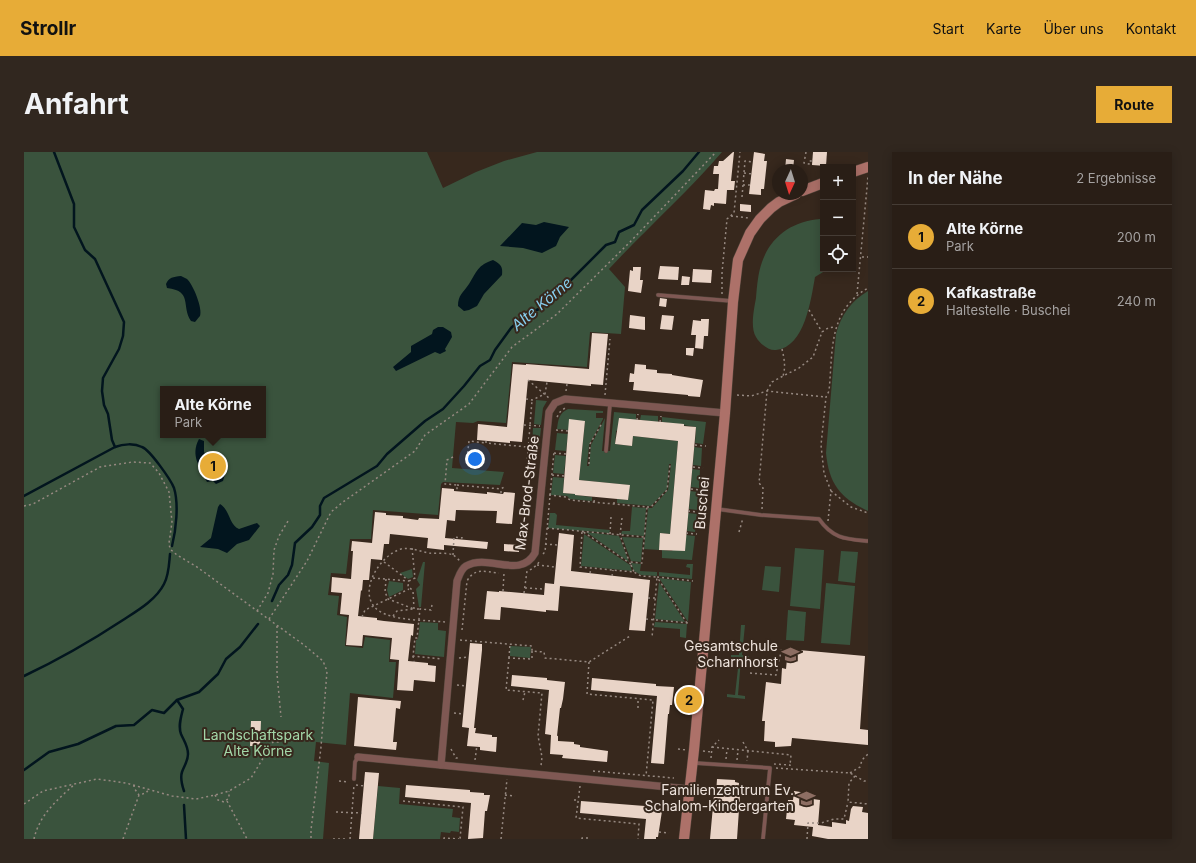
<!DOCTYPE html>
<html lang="de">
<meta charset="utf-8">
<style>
:root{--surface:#291e16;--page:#31271f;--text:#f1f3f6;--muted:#a5a2a1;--line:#453c35;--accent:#e7ac37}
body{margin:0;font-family:Inter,sans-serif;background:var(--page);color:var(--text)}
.controls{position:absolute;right:12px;top:12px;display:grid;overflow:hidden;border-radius:0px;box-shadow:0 2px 10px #0003}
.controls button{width:36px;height:36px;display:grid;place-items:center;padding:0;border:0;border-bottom:1px solid var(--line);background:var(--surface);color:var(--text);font:20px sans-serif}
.compass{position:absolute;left:748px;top:12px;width:36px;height:36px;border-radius:50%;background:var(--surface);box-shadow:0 2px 10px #0003;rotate:184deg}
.you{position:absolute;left:451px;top:307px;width:14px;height:14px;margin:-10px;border:3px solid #fff;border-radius:50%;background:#1a73e8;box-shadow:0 0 0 6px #1a73e833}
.badge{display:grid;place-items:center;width:26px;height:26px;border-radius:50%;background:var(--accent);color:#111;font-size:13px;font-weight:700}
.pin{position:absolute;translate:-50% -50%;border:2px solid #fff;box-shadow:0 1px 4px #0006}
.popup{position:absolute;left:136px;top:234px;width:106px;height:52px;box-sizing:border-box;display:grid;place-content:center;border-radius:0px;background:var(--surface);filter:drop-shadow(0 1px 3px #0005);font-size:13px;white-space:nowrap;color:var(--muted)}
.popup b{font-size:15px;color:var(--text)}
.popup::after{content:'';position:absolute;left:50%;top:100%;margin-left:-8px;border:8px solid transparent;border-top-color:var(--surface)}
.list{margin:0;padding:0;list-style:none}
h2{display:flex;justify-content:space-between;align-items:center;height:52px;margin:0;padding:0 16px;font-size:17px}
h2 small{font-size:13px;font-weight:400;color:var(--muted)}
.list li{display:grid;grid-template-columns:26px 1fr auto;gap:12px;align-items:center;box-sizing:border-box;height:64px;padding:0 16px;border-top:1px solid var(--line)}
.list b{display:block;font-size:15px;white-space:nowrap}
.list p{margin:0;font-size:13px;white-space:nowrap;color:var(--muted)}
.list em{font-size:13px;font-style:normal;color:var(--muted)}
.icon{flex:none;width:22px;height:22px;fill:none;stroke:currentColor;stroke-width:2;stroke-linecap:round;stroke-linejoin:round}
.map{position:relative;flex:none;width:844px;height:687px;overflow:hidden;border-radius:0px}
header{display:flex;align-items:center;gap:24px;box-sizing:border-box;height:56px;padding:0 20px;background:var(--accent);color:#111}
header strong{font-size:19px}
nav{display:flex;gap:22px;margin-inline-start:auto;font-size:14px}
.intro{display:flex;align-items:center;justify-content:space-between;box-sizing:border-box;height:96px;padding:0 24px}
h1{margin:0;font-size:28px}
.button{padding:10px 18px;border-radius:0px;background:var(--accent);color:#111;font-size:14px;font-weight:700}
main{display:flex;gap:24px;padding:0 24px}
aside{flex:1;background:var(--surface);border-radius:0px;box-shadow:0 2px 10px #0003}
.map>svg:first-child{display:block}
</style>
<header>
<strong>Strollr</strong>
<nav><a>Start</a><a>Karte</a><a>Über uns</a><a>Kontakt</a></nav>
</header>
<div class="intro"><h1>Anfahrt</h1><a class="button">Route</a></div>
<main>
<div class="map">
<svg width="844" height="687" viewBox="0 0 844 687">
<rect width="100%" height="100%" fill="#37281d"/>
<g fill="#3a533d" fill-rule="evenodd">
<path d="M 0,0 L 403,0 L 419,36 L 452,20 L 480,9 L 513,0 L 698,0 C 663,41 622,77 585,117 L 601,135 L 597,182 L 566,180 L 563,215 L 488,210 L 482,271 L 454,269 L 449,271 L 432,270 L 428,316 L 480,320 L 476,333 L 419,330 L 417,332 L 414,363 L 349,358 L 347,387 L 326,387 L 322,422 L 307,421 L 304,443 L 315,444 L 313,463 L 323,465 L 321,494 L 339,496 L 341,485 L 366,488 L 365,510 L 372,510 L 369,546 L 326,541 L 322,593 L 292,590 L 290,609 L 305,611 L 299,687 L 0,687 ZM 139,237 L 239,237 L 239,283 L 139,283 Z"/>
<path d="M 796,67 L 799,68 L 799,117 L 804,117 L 791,125 C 787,147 781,195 752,198 C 745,199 736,192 732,185 C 726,176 730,157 732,146 C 733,134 734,121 738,110 C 747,84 769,69 796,67 Z"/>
<path d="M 844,139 L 844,359 C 816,346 805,332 802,301 L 812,182 C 817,163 827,149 844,139 Z"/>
<polygon points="512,248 523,249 519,256 517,273 510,272"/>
<path d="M 544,257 L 579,259 L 579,261 L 572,261 L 572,266 L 579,266 L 579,267 L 565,293 L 563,314 L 565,314 L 567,293 L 581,266 L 578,299 L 586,299 L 590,260 L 612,262 L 612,268 L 592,279 L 591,292 L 608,294 L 609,284 L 654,289 L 646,382 L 637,381 L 635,398 L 620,397 L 624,356 L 628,356 L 644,338 L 647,312 L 645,312 L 643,337 L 627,354 L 593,351 L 593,347 L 604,348 L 605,333 L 555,328 L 561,269 L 544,278 L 533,277 C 534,268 535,261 544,257 Z"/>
<polygon points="617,263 634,264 634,270 616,268"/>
<polygon points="638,265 682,270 679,292 671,291 672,275 638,270"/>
<polygon points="509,276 517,276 515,295 508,294"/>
<polygon points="533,281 544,282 542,299 531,298"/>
<polygon points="670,295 678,296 677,314 669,313"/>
<polygon points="531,303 542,304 540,322 529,321"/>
<polygon points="668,317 676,318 675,336 667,335"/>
<polygon points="529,325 540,326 539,341 551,342 551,343 568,345 568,349 546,347 543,344 527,343"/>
<polygon points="666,339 674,340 673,358 665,357"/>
<polygon points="608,355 622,356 620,384 597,382 598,379 606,379"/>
<polygon points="526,361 531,361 533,363 532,373 586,378 585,381 524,376"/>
<polygon points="664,361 673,362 671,380 663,379"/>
<polygon points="562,380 595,384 605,410"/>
<polygon points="560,382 606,413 608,419 557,414"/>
<polygon points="662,383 671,384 668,408 638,406 638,398 648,399"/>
<polygon points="598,385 619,386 617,410 607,409"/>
<polygon points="771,396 800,398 796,457 766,454"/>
<polygon points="817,399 834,400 831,431 814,429"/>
<polygon points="399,410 401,410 397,455 395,455 392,437 396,433 393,428"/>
<polygon points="607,411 617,412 616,419 633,420 633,424 617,423 610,419"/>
<polygon points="663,412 669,412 668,427 635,424 635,420 666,423 666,416 662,415"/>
<polygon points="741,414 757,415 755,440 738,438"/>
<polygon points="388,417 389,425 384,427 376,421"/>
<polygon points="635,426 667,430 664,470"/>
<polygon points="365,429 379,431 379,438 365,445 363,438"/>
<polygon points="635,430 661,470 631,467"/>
<polygon points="802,431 831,434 826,493 797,491"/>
<polygon points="764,458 782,460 780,489 762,488"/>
<polygon points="396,470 414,471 414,478 422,479 420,505 391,502 392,488 394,487"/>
<polygon points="631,470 663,472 662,486 656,485 656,477 630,475"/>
<polygon points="717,473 721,473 718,503 725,504 725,507 717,507 714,543 721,544 721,547 703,545 703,542 711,543 715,507 707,506 707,503 715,503"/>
<polygon points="486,494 507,495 506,506 486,504"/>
<polygon points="354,634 376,636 375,652 429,657 428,665 436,666 435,680 427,679 426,681 417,680 416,687 349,687"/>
</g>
<g fill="#02151e">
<polygon points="520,70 545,75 536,85 532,94 518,101 499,96 476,94 498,71 512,73"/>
<path d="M 469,108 C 477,112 479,115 478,123 L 460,142 L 453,154 L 445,158 L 440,159 L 434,154 C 434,143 439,141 445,132 C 453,119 454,113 469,108 Z"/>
<path d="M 157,124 C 159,125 161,126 163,127 C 169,132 179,157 176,164 C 175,165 172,169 171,170 L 167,169 C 157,154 169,139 143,136 L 142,132 C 145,125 149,125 157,124 Z"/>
<polygon points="414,175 419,175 427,180 428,185 421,197 422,199 416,202 411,200 372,219 369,215 387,200 387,194 408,182 409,178"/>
<path d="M 175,287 L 180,289 L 180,300 L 182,303 L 189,306 L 195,311 L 201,322 L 199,329 L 192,332 L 189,329 L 183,330 C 176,315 166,304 175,287 Z"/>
<path d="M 196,352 C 206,358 205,373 215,377 L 233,371 L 236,374 L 225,388 L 213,392 L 203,401 L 194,397 L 176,395 L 187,386 L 194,355 Z"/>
</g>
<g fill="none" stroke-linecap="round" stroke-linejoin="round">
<g stroke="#02151e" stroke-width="2.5">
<polyline points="30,0 50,52 50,75 61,98 71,107 100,170 99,184 95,197 79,226 78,239 80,253 84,262 88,288 91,295"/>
<path d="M 0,344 L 91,295 C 99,292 110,291 118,295 C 126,298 147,328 150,336 C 155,352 152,378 148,394"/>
<polyline points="248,449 255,433 264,423 268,413 271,391 288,375 296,363 296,354 300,346 353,314 363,302 401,269 419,257 440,234 456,214 466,208 471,198 487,176 501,163 515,157 530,145 582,93 591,90 595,80 610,73 618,58 659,19 675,0"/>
<path d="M 0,524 C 34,508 67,489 99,468 C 113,459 132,448 140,432 C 145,423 145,412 146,402"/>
<path d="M 153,548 L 159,557 C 157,565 154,574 157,582 C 160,589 164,594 164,602 C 164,609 160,614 158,620 C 156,626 158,633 160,639"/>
<polyline points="0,618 25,600 54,592 92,574 110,573 128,558 140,561 153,548 175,540 194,522 202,507 216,495 234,472"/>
<polyline points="160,653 162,687"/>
</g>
</g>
<g fill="#e9d4c7">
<polygon points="709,0 710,0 707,29 711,29 710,38 703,38 702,52 690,51 690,54 687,53 686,58 679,57 681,38 690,39 691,37 694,37 695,22 689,22 690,14 694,14 695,9 699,9"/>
<polygon points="730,0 741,2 740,9 743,9 740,37 737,37 737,43 725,42"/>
<polygon points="789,0 803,0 802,14 788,13"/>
<polygon points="762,7 770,8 769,18 761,18"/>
<polygon points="716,52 727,53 727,60 716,59"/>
<polygon points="636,114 655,115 654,128 634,127"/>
<polygon points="609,115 617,115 616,128 619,128 617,141 604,139 606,118 609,119"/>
<polygon points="669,117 688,118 687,131 668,130"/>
<polygon points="658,124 666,125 665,133 657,133"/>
<polygon points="636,146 643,147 642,155 635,154"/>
<polygon points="606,163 621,165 621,178 605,176"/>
<polygon points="638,163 650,164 648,178 636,177"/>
<polygon points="677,167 685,167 684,184 680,184 679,197 671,196 672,183 667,183 669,168 677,169"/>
<polygon points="568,181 584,182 579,233 567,232 567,234 504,228 498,290 486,289 486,291 453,288 454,272 483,275 489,212 502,213 502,212 565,217"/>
<polygon points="662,196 670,196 669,204 662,203"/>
<polygon points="611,212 622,213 622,217 633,218 633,221 648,222 648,223 679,228 676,245 664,244 664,243 609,238 610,230 605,230 606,221 610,222"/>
<polygon points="595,266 660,272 660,274 672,275 661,399 635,398 636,381 646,382 654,289 609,284 608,294 591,292"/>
<polygon points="545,267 561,269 555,328 606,333 604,348 551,343 551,342 539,341"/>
<polygon points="418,336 430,337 430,339 463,342 463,340 479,342 480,340 491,341 488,372 472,371 473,359 432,358 431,369 423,368 421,386 464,390 463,397 420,393 420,398 403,396 404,386 366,382 365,392 360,392 358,408 347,407 345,428 339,428 338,439 337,438 334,464 353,466 353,468 360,469 390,472 389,484 387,483 384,509 404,511 404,513 412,514 411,530 390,528 389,539 373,538 375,508 366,507 368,486 339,483 338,494 322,493 325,463 316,462 318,441 307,440 308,425 327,427 329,399 327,399 328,389 348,391 351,360 362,361 362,363 379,364 379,366 394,368 395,366 415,367"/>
<polygon points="535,381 550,383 547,419 626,428 621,479 605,478 609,441 536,434 534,459 522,458 522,460 477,455 476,468 460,467 463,439 475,440 475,439 520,443 521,431 530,432"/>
<polygon points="480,392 495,393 495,400 480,399"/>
<polygon points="446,491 458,492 458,498 450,576 449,576 452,576 451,581 468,583 468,585 473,585 472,600 456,598 456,595 443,594 445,576 438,575"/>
<polygon points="764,497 841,504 836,577 844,578 844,593 768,586 767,594 751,595 751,590 740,589 741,569 738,569 742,530 757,532 758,516 762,517"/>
<polygon points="488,523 523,526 523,528 541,530 539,547 537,556 536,556 533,584 531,583 534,584 534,589 550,590 550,592 556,593 556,595 584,599 583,610 538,606 539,603 526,602 527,583 521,582 525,538 487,534"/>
<polygon points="568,526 632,532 632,534 650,535 648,553 646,553 645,562 644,562 640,612 627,611 633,544 567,538"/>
<polygon points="334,545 377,549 376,557 372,556 369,590 373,590 372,598 330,594"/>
<polygon points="227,569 237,569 236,594 226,594"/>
<polygon points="341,620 355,621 349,687 335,687"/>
<polygon points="693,627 711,628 711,630 715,631 714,643 716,643 713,687 686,687 690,643 692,643"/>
<polygon points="382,633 446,638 446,640 460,641 460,643 466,643 463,659 461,659 459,686 444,687 447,651 381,645"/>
<polygon points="770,639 789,642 789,647 796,648 794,673 808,675 808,670 822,672 822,668 825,669 827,657 829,654 839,655 838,660 844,661 844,687 804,687 788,684 789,675 770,673 771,668 762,667 764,648 769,648"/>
<polygon points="557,649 621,654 620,656 638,659 634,685 632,685 632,687 620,687 622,667 556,661"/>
</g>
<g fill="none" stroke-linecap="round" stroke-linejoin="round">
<defs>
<g id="lane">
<polyline points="634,143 708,149"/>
<polyline points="582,299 586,252"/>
<path d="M 693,357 L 737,363 L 795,367 C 809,387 822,387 844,389"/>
<polyline points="671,611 746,616 739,687"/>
<polyline points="330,627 331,610 334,605"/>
</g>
<g id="street">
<polyline points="334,605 665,637"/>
<path d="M 417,613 L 433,429 C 435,424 437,417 442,414 C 465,401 496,428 511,401 L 525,260 L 531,251 L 541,247 L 701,261"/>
</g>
<g id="secondary">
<polyline points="829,20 844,15"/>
<polyline points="778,39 799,31"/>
<polyline points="660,687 670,598 701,261 709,150 714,108 726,81 736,67 747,56 755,50 772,42"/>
</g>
</defs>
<use href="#lane" stroke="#54463c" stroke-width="4.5"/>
<use href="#street" stroke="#54463c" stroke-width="8"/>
<use href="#secondary" stroke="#54463c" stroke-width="11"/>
<g stroke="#968981" stroke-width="1.5" stroke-dasharray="2 3" stroke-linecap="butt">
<polyline points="782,0 780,11 785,12 785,9 789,9"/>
<polyline points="720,21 728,22"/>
<polyline points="719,33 727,33"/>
<polyline points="718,45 721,9 729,10"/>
<polyline points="707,64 725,66"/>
<polyline points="838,105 844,105"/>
<polyline points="698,142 698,121 703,67 710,61 716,0"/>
<polyline points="833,142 844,25"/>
<polyline points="785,158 798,180"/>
<path d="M 758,197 C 760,206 762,214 759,224"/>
<polyline points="504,228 525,246"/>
<polyline points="542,239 543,232"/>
<polyline points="581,243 586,187"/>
<polyline points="713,243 727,244 743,239 802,245"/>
<polyline points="502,247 508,248 521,242 523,230"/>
<polyline points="533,265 536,260 541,256"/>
<polyline points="613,268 614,262"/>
<polyline points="636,270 637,264"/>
<polyline points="500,273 516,274"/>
<polyline points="532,278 544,279"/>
<polyline points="462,289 462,291 514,296"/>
<polyline points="671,293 682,294"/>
<polyline points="530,301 542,302"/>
<polyline points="429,305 423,308 421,332 433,333 433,339"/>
<polyline points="443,306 445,289 462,291"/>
<polyline points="503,312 508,248"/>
<polyline points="565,312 566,292 578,271"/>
<polyline points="669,315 679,316"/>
<polyline points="528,323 540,324"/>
<polyline points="433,333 477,337"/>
<polyline points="667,337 677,338"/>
<polyline points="807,339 827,355 844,361"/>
<polyline points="477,341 477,337 480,335"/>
<polyline points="525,343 542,345 546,348 623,355 618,411 606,410"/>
<polyline points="570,350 571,345"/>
<polyline points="590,352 590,347"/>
<polyline points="0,354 9,352 76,315 109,310 126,311 135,321 145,340 148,370 145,391 146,397 153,403 173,415 280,493 299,509 303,519 297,595 287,678 287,687"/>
<polyline points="623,355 627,355 643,338 646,313"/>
<polyline points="738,357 739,336 735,331 743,239 748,230 759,224 775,216 789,205 798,180 804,176 811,175"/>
<polyline points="664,359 675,360"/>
<polyline points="598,366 596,383 605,409"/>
<path d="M 804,369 L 807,339 L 800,321 L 797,293 L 802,245 L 805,239 C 809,198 804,159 844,136"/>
<polyline points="523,376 620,385"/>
<polyline points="715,380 719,366"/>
<polyline points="662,381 673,382"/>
<polyline points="586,382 587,365"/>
<polyline points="521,392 533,393"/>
<polyline points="388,396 391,426 385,429 384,434 389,439 390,457 396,457"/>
<polyline points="519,402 521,400 530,299"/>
<polyline points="429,403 430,385 438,386 438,383"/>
<polyline points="360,410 384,428"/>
<polyline points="607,412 558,379 556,415 610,420 617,424 633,425 628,486"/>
<polyline points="513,413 531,415"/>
<polyline points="607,413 610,420"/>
<polyline points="506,418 513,413 515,410"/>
<polyline points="566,421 567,416"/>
<polyline points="588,424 589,418"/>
<polyline points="349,426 385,429"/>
<polyline points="362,427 361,440 364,447 390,457"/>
<polyline points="501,436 520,437"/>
<polyline points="479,439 480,421"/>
<polyline points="500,441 503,419"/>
<polyline points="624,446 632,446"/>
<polyline points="408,453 407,458 396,457 393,486 391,486 389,504 418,507"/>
<polyline points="233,459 244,441 249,422 250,398 255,384 264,369"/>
<polyline points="369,464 373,459 389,457"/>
<polyline points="338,465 341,458 385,437"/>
<polyline points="245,467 283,409 307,360 319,350 391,299 401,283 445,252 488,195 533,162 606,90 692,0"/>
<polyline points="622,467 665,471"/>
<path d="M 421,470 C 403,468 378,469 361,462 C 328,449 353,404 377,397 C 387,395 395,399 404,401 C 412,402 422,400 429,403 C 431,404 434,407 436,409"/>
<polyline points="663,471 633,425 669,429"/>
<polyline points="253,474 253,522 257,565"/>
<path d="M 438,478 L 443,429 C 451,415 461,420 475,421"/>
<polyline points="436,488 508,494 508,499 520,500 521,506 565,510 606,484"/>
<polyline points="508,499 508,507 485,506 482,538 518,541 514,584 518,605 517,614"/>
<polyline points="389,504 390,510"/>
<polyline points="435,506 444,505"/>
<polyline points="485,506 486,492"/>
<polyline points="565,510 563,542 629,548 622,624"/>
<polyline points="726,521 752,523 758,495"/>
<polyline points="433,533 442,534"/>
<polyline points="499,548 501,540"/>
<polyline points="614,556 614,547"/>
<polyline points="430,561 439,562"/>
<polyline points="719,590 724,599 723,609"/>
<polyline points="688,595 767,603 766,613"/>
<polyline points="427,597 432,606 434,606"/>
<polyline points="654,597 662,598"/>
<polyline points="679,599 687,600"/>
<polyline points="687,606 688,595 695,588"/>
<polyline points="702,607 703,597"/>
<polyline points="451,608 453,593"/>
<polyline points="713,608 714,598"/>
<polyline points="750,612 766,613 766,617"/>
<polyline points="752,616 826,621 840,629 844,629"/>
<polyline points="569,619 650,626"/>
<polyline points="826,621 836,615 838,608 844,602"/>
<polyline points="831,624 825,631 824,650 844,652"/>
<polyline points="315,629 324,630"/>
<polyline points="110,633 110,636 115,643"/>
<polyline points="332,633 340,634"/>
<polyline points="556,634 552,666 615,672 614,687"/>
<polyline points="191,643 194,648 200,650 205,646 205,639"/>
<polyline points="481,643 491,644"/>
<polyline points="550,648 554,648"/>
<polyline points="203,649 223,687"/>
<polyline points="379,649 439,655 436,687"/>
<polyline points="0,652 19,639 73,627 102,631 148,644 172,647 191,643 205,639 227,626 249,590 257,590"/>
<polyline points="312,660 338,661"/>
<polyline points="635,680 645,681"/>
<path d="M 10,687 C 15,663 34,647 51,632"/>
<polyline points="99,687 115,643 122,641 125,637"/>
<polyline points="309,687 321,687"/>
<polyline points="326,687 330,633"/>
<polyline points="420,687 420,686 435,687"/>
<polyline points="477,687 483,627"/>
<polyline points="558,687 558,686 567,686"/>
<polyline points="783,687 784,671 797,671 810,667 820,667 824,650"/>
</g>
<use href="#lane" stroke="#7f5853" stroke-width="3.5"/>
<use href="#street" stroke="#7f5853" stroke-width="7"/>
<use href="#secondary" stroke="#ad7169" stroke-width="10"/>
</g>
<defs>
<symbol id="school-bare" viewBox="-9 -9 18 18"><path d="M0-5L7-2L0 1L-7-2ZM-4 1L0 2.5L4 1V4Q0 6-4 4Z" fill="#8d6e63" stroke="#37281d" stroke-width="2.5" paint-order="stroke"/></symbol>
</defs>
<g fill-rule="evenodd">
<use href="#school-bare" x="754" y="490" width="25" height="25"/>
<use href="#school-bare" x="770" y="634" width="25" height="25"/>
</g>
<g text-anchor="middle" stroke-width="4" stroke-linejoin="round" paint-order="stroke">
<g font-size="14" fill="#eee3dc" stroke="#37281d">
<text transform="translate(503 341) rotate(-83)" y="5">Max-Brod-Straße</text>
<text transform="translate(678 351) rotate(-85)" y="5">Buschei</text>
</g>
<g font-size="14" fill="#eee3dc" stroke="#37281d" text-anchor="end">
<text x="754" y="499">Gesamtschule<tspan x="754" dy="16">Scharnhorst</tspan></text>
<text x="770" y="643">Familienzentrum Ev.<tspan x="770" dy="16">Schalom-Kindergarten</tspan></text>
</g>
<g font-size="14" fill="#a3d7a8" stroke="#37281d">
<text x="234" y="588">Landschaftspark<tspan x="234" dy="16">Alte Körne</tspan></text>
</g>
<g font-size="15" font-style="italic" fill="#87ceee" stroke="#37281d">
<text transform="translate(518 152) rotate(-40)" y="5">Alte Körne</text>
</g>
</g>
</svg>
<div class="controls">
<button>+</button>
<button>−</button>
<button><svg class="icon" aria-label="locate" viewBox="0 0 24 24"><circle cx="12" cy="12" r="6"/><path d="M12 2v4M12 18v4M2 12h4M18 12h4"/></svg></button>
</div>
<svg class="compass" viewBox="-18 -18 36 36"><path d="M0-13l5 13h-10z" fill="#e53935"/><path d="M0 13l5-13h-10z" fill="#a5a2a1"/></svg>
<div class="you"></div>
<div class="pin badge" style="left:189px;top:314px">1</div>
<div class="popup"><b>Alte Körne</b>Park</div>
<div class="pin badge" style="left:665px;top:548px">2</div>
</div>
<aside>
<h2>In der Nähe<small>2 Ergebnisse</small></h2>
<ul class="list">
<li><span class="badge">1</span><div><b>Alte Körne</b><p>Park</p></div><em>200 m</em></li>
<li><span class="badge">2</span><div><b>Kafkastraße</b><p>Haltestelle · Buschei</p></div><em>240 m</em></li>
</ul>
</aside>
</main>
